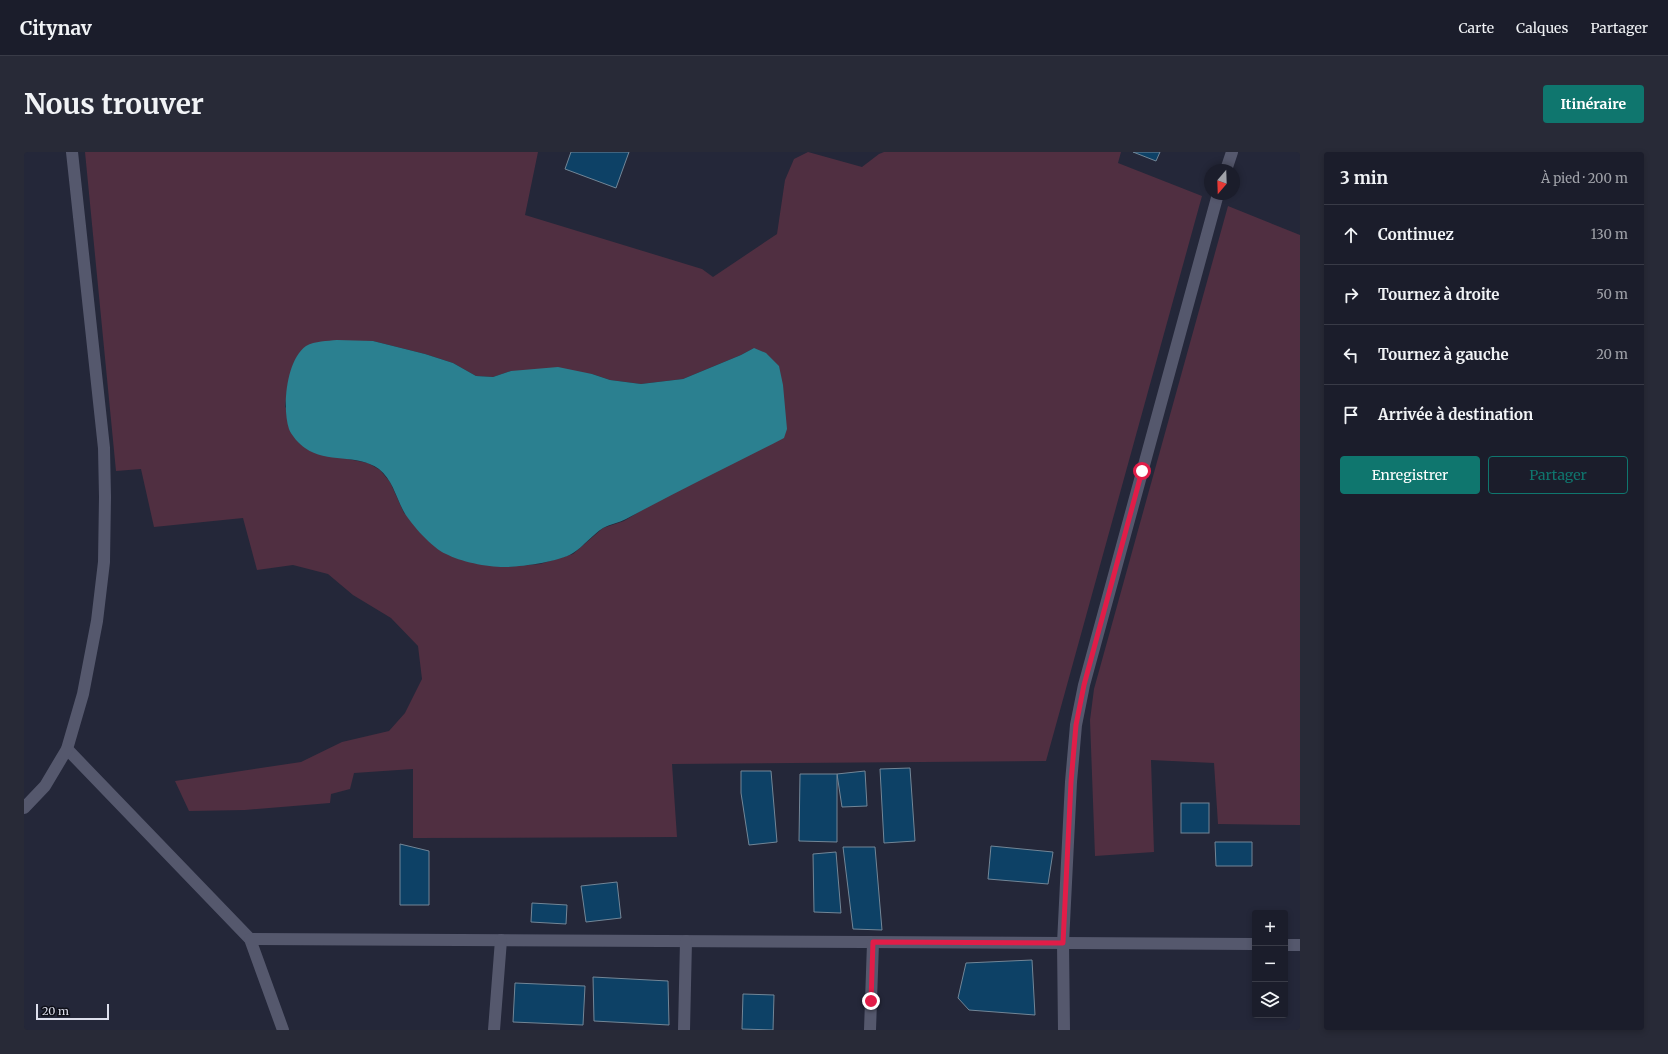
<!DOCTYPE html>
<html lang="fr">
<meta charset="utf-8">
<style>
:root{--surface:#1b1d2b;--page:#282a37;--text:#f1f3f6;--muted:#a0a2a9;--line:#393b47;--accent:#0f766e}
body{margin:0;font-family:Merriweather,serif;background:var(--page);color:var(--text)}
.controls{position:absolute;right:12px;bottom:12px;display:grid;overflow:hidden;border-radius:4px;box-shadow:0 2px 6px #0003}
.controls button{width:36px;height:36px;display:grid;place-items:center;padding:0;border:0;border-bottom:1px solid var(--line);background:var(--surface);color:var(--text);font:20px sans-serif}
.compass{position:absolute;left:1180px;top:12px;width:36px;height:36px;border-radius:50%;background:var(--surface);box-shadow:0 2px 6px #0003;rotate:199deg}
.scale{position:absolute;left:12px;bottom:10px;width:73px;box-sizing:border-box;padding-left:4px;border:2px solid #dddfec;border-top:0;font-size:11px;line-height:14px;white-space:nowrap;color:#dddfec;-webkit-text-stroke:3px #0f1019;paint-order:stroke}
.stop{position:absolute;width:12px;height:12px;margin:-9px;border:3px solid #e11d48;border-radius:50%;background:#fff}
.stop.end{background:#e11d48;border-color:#fff;box-shadow:0 1px 4px #0008}
.list{margin:0;padding:0;list-style:none}
h2{display:flex;justify-content:space-between;align-items:center;height:52px;margin:0;padding:0 16px;font-size:17px}
h2 small{font-size:13px;font-weight:400;color:var(--muted)}
.list li{display:grid;grid-template-columns:26px 1fr auto;gap:12px;align-items:center;box-sizing:border-box;height:60px;padding:0 16px;border-top:1px solid var(--line)}
.list b{display:block;font-size:15px;white-space:nowrap}
.list em{font-size:13px;font-style:normal;color:var(--muted)}
.actions{display:flex;gap:8px;padding:12px 16px}
.actions a{flex:1;padding:9px 0;border:1px solid var(--accent);border-radius:4px;text-align:center;font-size:14px;color:var(--accent)}
.actions .main{background:var(--accent);color:#fff}
.icon{flex:none;width:22px;height:22px;fill:none;stroke:currentColor;stroke-width:2;stroke-linecap:round;stroke-linejoin:round}
.map{position:relative;flex:none;width:1276px;height:878px;overflow:hidden;border-radius:4px}
header{display:flex;align-items:center;gap:24px;box-sizing:border-box;height:56px;padding:0 20px;background:var(--surface);border-bottom:1px solid var(--line)}
header strong{font-size:19px}
nav{display:flex;gap:22px;margin-inline-start:auto;font-size:14px}
.intro{display:flex;align-items:center;justify-content:space-between;box-sizing:border-box;height:96px;padding:0 24px}
h1{margin:0;font-size:28px}
.button{padding:10px 18px;border-radius:4px;background:var(--accent);color:#fff;font-size:14px;font-weight:700}
main{display:flex;gap:24px;padding:0 24px}
aside{flex:1;background:var(--surface);border-radius:4px;box-shadow:0 2px 6px #0003}
.map>svg:first-child{display:block}
</style>
<header>
<strong>Citynav</strong>
<nav><a>Carte</a><a>Calques</a><a>Partager</a></nav>
</header>
<div class="intro"><h1>Nous trouver</h1><a class="button">Itinéraire</a></div>
<main>
<div class="map">
<svg width="1276" height="878" viewBox="0 0 1276 878">
<rect width="100%" height="100%" fill="#242739"/>
<g fill="#502f41" fill-rule="evenodd">
<path d="M 61,0 L 514,0 L 501,63 L 678,117 L 689,125 L 753,82 L 761,28 L 770,7 L 784,0 L 838,15 L 855,2 L 860,0 L 1097,0 L 1094,11 L 1178,44 L 1022,609 L 648,612 L 653,685 L 389,686 L 389,617 L 330,621 L 326,637 L 307,642 L 306,651 L 221,658 L 165,659 L 151,629 L 277,610 L 318,590 L 365,579 L 381,561 L 398,527 L 394,494 L 367,466 L 329,443 L 304,422 L 269,413 L 233,418 L 219,366 L 130,375 L 117,317 L 92,319 ZM 349,189 L 401,202 L 429,211 L 452,224 L 469,225 L 487,219 L 568,222 L 586,228 L 617,232 L 659,227 L 717,203 L 730,196 L 623,355 L 600,369 L 579,376 L 549,402 L 516,412 L 481,415 L 452,411 L 380,361 L 366,330 L 356,318 L 344,311 L 324,307 L 261,255 L 264,232 L 270,210 Z"/>
<polygon points="1204,54 1276,83 1276,673 1194,672 1190,611 1127,608 1130,700 1071,704 1066,568 1070,537"/>
</g>
<path fill="#2b8090" d="M 313,188 L 349,189 L 401,202 L 429,211 L 452,224 L 469,225 L 487,219 L 534,215 L 568,222 L 586,228 L 617,232 L 659,227 L 717,203 L 730,196 L 742,201 L 755,214 L 759,233 L 763,277 L 760,286 C 708,313 654,339 602,367 C 595,371 586,372 579,376 C 568,383 560,394 549,401 C 534,410 502,414 484,415 C 467,416 437,410 422,402 C 408,396 387,372 380,360 C 372,345 368,327 355,317 C 333,301 303,312 281,296 C 276,293 267,283 265,277 C 258,256 262,208 282,194 C 291,189 303,189 313,188 Z"/>
<g fill="#0d4166" stroke="#728697">
<polygon points="547,0 605,0 592,36 541,17"/>
<polygon points="1109,0 1136,0 1132,9"/>
<polygon points="886,616 891,689 860,691 856,617"/>
<polygon points="717,619 747,619 753,690 725,693 717,641"/>
<polygon points="841,619 843,654 818,655 813,622"/>
<polygon points="776,622 813,622 813,690 775,689"/>
<rect x="1157" y="651" width="28" height="30"/>
<polygon points="1191,690 1228,690 1228,714 1192,714"/>
<polygon points="376,692 405,699 405,753 376,753"/>
<polygon points="967,694 1029,700 1024,732 964,727"/>
<polygon points="819,695 851,695 858,778 829,777"/>
<polygon points="812,700 817,761 790,760 789,702"/>
<polygon points="593,730 597,766 562,770 557,734"/>
<polygon points="508,751 543,753 542,772 507,770"/>
<polygon points="1008,808 1011,863 945,858 934,846 942,811"/>
<polygon points="569,825 644,829 645,873 570,869"/>
<polygon points="491,831 561,834 559,873 489,870"/>
<polygon points="719,842 750,843 749,878 718,877"/>
</g>
<g fill="none" stroke-linecap="round" stroke-linejoin="round">
<g stroke="#55586d" stroke-width="12">
<polyline points="1202,18 1208,0"/>
<polyline points="43,597 226,787 259,878"/>
<polyline points="0,656 21,634 43,597 59,542 73,469 80,410 81,345 80,296 48,0"/>
<polyline points="226,787 1231,792"/>
<polyline points="1261,793 1276,793"/>
<polyline points="470,878 477,788"/>
<polyline points="660,878 662,789"/>
<polyline points="846,878 849,791"/>
<polyline points="1040,878 1039,791 1047,630 1052,573 1060,533 1194,42"/>
</g>
</g>
<g fill="none" stroke-linecap="round" stroke-linejoin="round">
<polyline stroke="#e11d48" stroke-width="5" points="847,849 849,790 1039,791 1047,630 1052,573 1060,533 1118,319"/>
</g>
</svg>
<div class="controls">
<button>+</button>
<button>−</button>
<button><svg class="icon" aria-label="layers" viewBox="0 0 24 24"><path d="M12 4l9 5-9 5-9-5zM3 14l9 5 9-5"/></svg></button>
</div>
<svg class="compass" viewBox="-18 -18 36 36"><path d="M0-13l5 13h-10z" fill="#e53935"/><path d="M0 13l5-13h-10z" fill="#a0a2a9"/></svg>
<div class="scale">20 m</div>
<div class="stop" style="left:1118px;top:319px"></div>
<div class="stop end" style="left:847px;top:849px"></div>
</div>
<aside>
<h2>3 min<small>À pied · 200 m</small></h2>
<ul class="list">
<li><svg class="icon" aria-label="ahead" viewBox="0 0 24 24"><path d="M12 20V5M6 11l6-6 6 6"/></svg><div><b>Continuez</b></div><em>130 m</em></li>
<li><svg class="icon" aria-label="right" viewBox="0 0 24 24"><path d="M7 20v-9h11M14 6l5 5-5 5"/></svg><div><b>Tournez à droite</b></div><em>50 m</em></li>
<li><svg class="icon" aria-label="left" viewBox="0 0 24 24"><path d="M17 20v-9H6M10 6l-5 5 5 5"/></svg><div><b>Tournez à gauche</b></div><em>20 m</em></li>
<li><svg class="icon" aria-label="arrive" viewBox="0 0 24 24"><path d="M6 21V4h12l-3 4 3 4H6"/></svg><div><b>Arrivée à destination</b></div></li>
</ul>
<div class="actions"><a class="main">Enregistrer</a><a>Partager</a></div>
</aside>
</main>
